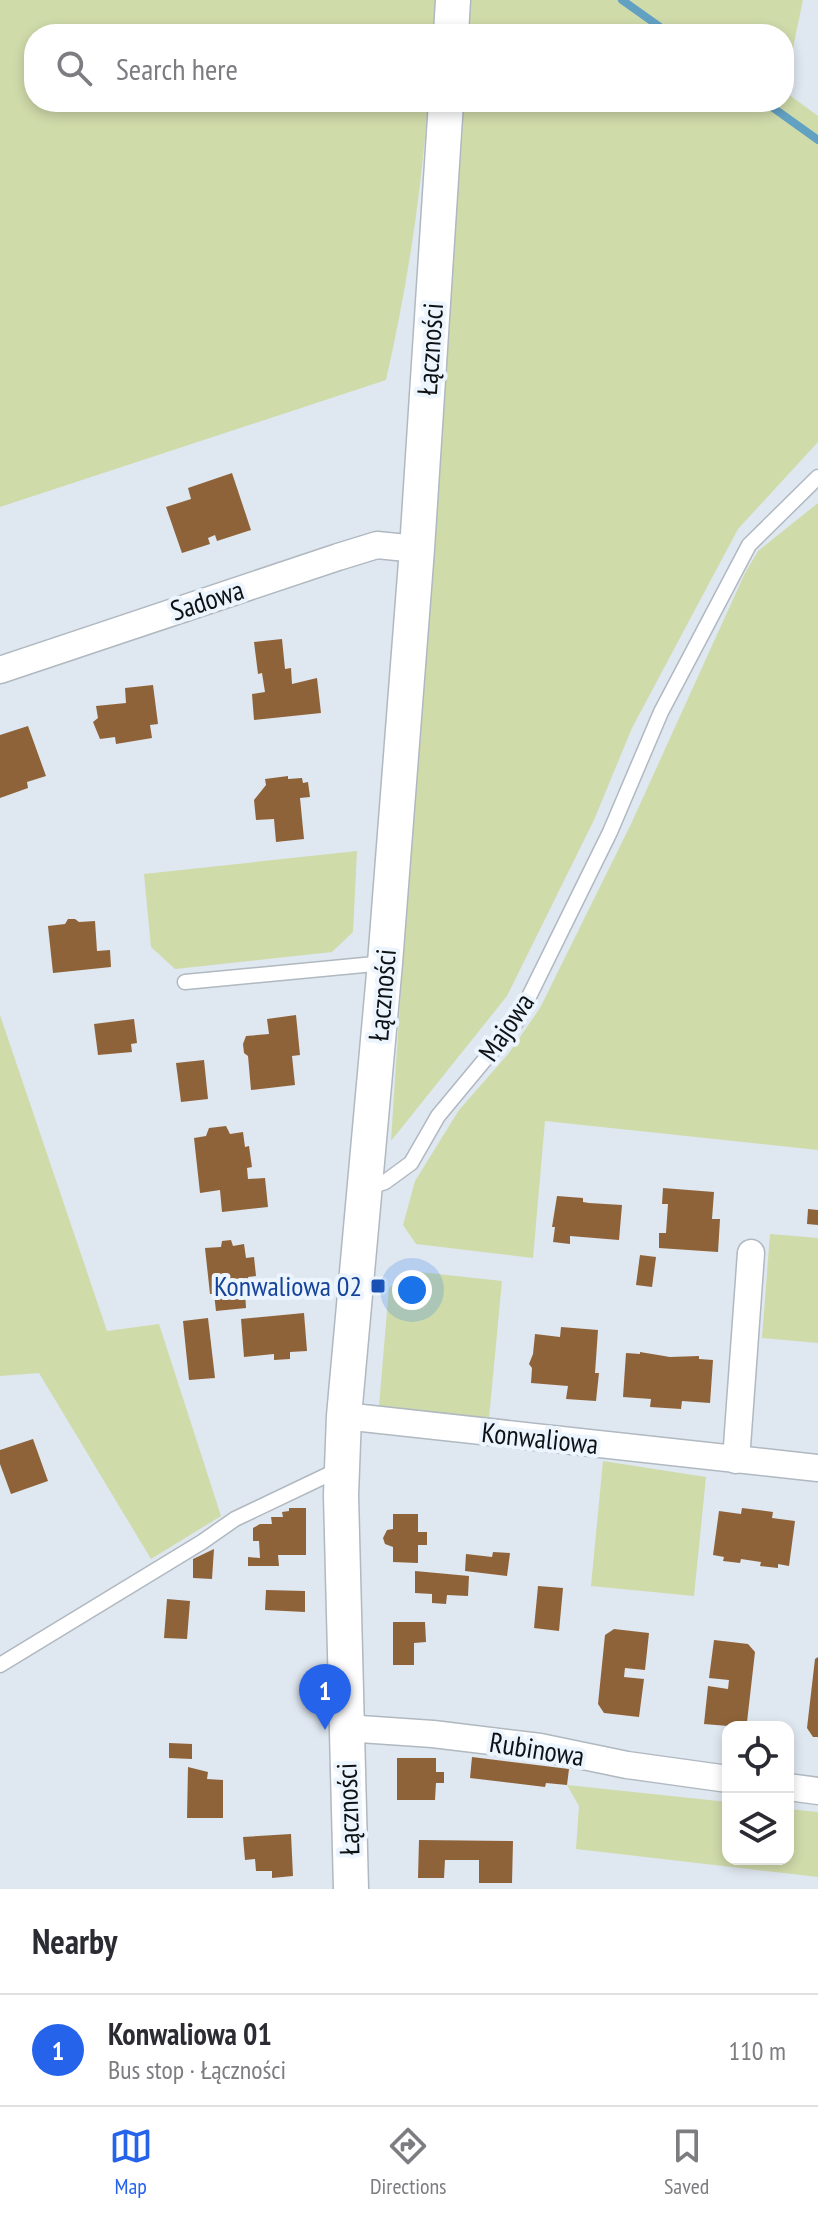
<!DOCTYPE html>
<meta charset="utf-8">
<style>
:root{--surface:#fff;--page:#f2f2f3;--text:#2b2b33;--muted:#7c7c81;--line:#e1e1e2;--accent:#2563eb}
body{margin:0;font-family:"PT Sans Narrow",sans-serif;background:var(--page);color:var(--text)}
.controls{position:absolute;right:24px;bottom:24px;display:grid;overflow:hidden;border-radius:16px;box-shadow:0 4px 12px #0003}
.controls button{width:72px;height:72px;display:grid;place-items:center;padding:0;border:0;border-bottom:2px solid var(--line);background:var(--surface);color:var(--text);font:40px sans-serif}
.you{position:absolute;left:412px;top:1290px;width:28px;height:28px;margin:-20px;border:6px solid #fff;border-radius:50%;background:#1a73e8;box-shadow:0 0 0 12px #1a73e833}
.badge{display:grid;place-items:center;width:52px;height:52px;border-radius:50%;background:var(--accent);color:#fff;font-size:26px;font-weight:700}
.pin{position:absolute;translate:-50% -66px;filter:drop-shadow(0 2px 4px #0008)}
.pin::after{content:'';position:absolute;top:42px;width:28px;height:24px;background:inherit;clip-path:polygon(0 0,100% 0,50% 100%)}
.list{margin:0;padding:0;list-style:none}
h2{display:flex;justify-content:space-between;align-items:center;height:104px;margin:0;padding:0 32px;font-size:34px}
h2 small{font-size:26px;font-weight:400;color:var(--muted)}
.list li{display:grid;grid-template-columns:52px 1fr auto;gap:24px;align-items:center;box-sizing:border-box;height:112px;padding:0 32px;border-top:2px solid var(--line)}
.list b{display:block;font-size:30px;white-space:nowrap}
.list p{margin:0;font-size:26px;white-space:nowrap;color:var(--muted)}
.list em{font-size:26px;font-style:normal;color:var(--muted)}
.icon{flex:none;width:44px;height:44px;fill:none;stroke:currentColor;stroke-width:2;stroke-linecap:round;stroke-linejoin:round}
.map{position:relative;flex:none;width:818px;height:1889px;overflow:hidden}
.search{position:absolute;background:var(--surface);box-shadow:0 4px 12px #0003;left:24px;right:24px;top:24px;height:88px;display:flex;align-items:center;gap:20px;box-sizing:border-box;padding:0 28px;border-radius:32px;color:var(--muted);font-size:30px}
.sheet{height:216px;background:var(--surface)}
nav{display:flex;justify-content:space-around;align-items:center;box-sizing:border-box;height:112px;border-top:2px solid var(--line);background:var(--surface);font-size:22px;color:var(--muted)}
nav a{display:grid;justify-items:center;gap:4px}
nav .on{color:var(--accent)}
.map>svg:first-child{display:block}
</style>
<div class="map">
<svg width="818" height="1889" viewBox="0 0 818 1889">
<rect width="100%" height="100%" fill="#dfe7f0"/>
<g fill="#d0dbaa">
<path d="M 0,0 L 436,0 L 433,34 L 34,34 L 34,102 L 428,102 C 421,196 407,288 386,380 L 0,507 Z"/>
<polygon points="465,0 803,0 784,91 818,116 818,442 738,529 632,728 594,820 507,996 391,1141 459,102 784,102 784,34 463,34"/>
<polygon points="818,503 818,1150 545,1121 533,1258 416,1244 403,1225 415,1181 459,1110 509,1053 540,1008 631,824 745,573 758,551"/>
<polygon points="357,851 353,932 332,952 175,969 151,947 144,874"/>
<polygon points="0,1015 107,1331 159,1324 221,1516 151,1559 39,1373 0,1376"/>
<polygon points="770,1234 818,1238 818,1343 762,1338"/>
<polygon points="410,1271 502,1281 489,1418 379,1406 389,1288"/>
<polygon points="603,1461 706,1477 694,1596 591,1586"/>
<polygon points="567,1785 728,1802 728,1859 788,1859 788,1809 818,1812 818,1877 576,1849 579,1806"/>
</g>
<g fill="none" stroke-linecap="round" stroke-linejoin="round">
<g stroke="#63a1c3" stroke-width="8">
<polyline points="622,0 670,34"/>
<polyline points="765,102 818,140"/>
</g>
</g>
<g fill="#8f6339">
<polygon points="232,473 251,530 217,541 215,535 208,538 210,544 182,553 166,507 191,499 188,488"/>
<polygon points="282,639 285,669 291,668 292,684 317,678 321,713 254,720 252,694 265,692 262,673 258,674 254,642"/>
<polygon points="153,685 158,724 150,725 152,738 116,744 115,737 100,739 93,722 98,718 96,706 126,703 125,688"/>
<polygon points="28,726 46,776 27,782 28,788 0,798 0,735"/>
<polygon points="288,776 288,779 302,778 303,783 308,782 310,797 300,798 304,839 276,842 274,819 256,820 254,800 266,785 265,779"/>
<polygon points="68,919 75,919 79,922 95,921 97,951 110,950 111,967 53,973 48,926 65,924"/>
<polygon points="296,1015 300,1055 292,1056 295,1085 251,1090 248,1056 244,1053 243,1044 246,1036 269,1034 267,1019"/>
<polygon points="134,1019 137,1043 131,1044 132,1052 98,1055 94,1024"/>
<polygon points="204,1060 208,1099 181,1102 176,1063"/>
<polygon points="226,1126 230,1134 243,1132 245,1147 249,1146 252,1167 247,1168 248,1179 265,1178 268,1207 222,1212 220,1190 200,1193 194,1138 206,1136 209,1128"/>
<polygon points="663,1188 714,1192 712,1219 720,1219 718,1252 659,1248 659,1233 666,1233 668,1204 662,1204"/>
<polygon points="557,1196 583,1198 583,1202 589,1203 622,1205 619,1240 570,1236 570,1244 553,1242 555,1227 552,1227"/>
<polygon points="808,1209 818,1210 818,1225 807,1224"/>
<polygon points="231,1240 233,1246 244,1244 246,1258 254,1257 256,1276 248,1277 249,1290 245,1291 246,1308 216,1311 214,1294 210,1294 205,1248 221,1247 222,1241"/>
<polygon points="640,1255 656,1257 652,1287 636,1285"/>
<polygon points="304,1313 307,1351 290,1352 290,1359 274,1360 274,1354 244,1357 241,1319"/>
<polygon points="208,1318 215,1378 189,1380 183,1321"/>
<polygon points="561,1327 598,1330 595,1373 599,1373 596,1401 566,1399 568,1386 531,1383 532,1368 529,1364 533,1354 535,1334 560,1337"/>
<polygon points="640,1352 670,1357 699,1356 699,1359 713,1360 710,1403 682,1401 681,1409 650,1407 651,1399 623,1397 626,1353 640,1354"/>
<polygon points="33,1439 48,1481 11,1494 0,1464 0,1450"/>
<polygon points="289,1508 306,1508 306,1555 278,1555 279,1566 248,1566 248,1557 260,1558 259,1541 253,1541 253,1528 260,1524 272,1524 271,1517 283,1517 282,1512 289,1511"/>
<polygon points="742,1508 773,1512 772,1518 795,1521 789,1566 778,1564 778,1568 760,1566 761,1562 741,1559 740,1563 723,1561 724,1557 713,1555 719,1511 741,1514"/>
<polygon points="393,1514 418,1514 418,1532 427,1532 427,1545 418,1545 418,1563 393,1562 393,1547 385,1544 383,1538 387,1530 393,1529"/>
<polygon points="214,1549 212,1579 193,1578 193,1559"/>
<polygon points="493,1552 510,1553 507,1576 465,1571 466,1554 492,1557"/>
<polygon points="415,1571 469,1576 468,1596 447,1595 446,1604 432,1603 432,1594 415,1593"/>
<polygon points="538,1586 563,1588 559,1631 534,1628"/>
<polygon points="266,1590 305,1591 305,1612 265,1610"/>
<polygon points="167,1599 190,1601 187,1639 164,1638"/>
<polygon points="393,1622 425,1622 426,1642 414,1643 414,1665 393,1665"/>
<polygon points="614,1629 649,1633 645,1670 625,1668 624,1677 644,1679 639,1717 604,1713 598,1704 605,1635"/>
<polygon points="714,1640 748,1644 755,1652 747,1722 740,1727 704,1724 708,1686 728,1689 729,1680 709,1678"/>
<polygon points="818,1657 818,1737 813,1737 807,1728 815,1659"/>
<polygon points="169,1743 192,1744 192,1759 169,1758"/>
<polygon points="472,1757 569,1769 567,1785 546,1783 545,1787 470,1778"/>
<polygon points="397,1758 436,1758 436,1772 444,1772 444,1783 436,1783 435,1800 397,1800"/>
<polygon points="188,1767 208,1772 207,1779 223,1780 223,1818 187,1818"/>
<polygon points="291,1834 293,1876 272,1878 272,1871 256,1871 255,1859 245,1860 243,1837"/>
<polygon points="419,1840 513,1841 512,1883 479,1883 479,1860 445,1860 444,1878 418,1878"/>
</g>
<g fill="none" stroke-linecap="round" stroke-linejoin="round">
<defs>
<g id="service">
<polyline points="185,982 385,963"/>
<polyline points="367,1188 385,1182 411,1163 438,1116 517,1021 610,832 661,712 749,545 818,477"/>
<polyline points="0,1665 202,1542 235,1519 342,1468"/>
</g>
<g id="minor">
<polyline points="0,670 338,557 377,545 417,549"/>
<polyline points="344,1416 818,1468"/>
<polyline points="736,1460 751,1253"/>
<polyline points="345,1728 433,1734 540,1747 627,1765 728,1779"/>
<polyline points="788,1787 818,1791"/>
</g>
<g id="tertiary">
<polyline points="451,34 453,0"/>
<polyline points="351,1889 341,1495 344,1416 385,963 417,549 446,102"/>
</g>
</defs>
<use href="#service" stroke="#b0b8c0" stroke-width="17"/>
<use href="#minor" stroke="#b0b8c0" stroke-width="29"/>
<use href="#tertiary" stroke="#b0b8c0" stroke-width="37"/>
<use href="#service" stroke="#fff" stroke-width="14"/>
<use href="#minor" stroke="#fff" stroke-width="26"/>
<use href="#tertiary" stroke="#fff" stroke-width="34"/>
</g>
<rect fill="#1a4fb4" stroke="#ecf5fd" stroke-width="3" x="370" y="1278" width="16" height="16" rx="4"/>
<g text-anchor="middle" stroke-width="8" stroke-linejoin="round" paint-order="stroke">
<g font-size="28" fill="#0f1215" stroke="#ecf5fd">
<text transform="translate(430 349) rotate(-86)" y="10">Łączności</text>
<text transform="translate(207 600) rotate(-18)" y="10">Sadowa</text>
<text transform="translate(382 995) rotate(-85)" y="10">Łączności</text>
<text transform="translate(506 1027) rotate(-56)" y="10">Majowa</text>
<text transform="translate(540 1438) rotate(6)" y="10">Konwaliowa</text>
<text transform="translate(537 1749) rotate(9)" y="10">Rubinowa</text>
<text transform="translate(348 1809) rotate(-92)" y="10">Łączności</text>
</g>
<g font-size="28" fill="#164399" stroke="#ecf5fd" text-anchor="end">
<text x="362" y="1296">Konwaliowa 02</text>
</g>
</g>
</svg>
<div class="controls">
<button><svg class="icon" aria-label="locate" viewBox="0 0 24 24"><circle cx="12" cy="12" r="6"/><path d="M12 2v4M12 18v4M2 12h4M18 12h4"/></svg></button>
<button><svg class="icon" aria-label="layers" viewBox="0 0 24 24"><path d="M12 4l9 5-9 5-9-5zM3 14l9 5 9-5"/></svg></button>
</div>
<div class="you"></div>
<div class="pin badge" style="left:325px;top:1730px">1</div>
<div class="search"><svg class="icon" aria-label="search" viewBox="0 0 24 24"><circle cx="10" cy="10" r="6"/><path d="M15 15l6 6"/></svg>Search here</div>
</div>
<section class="sheet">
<h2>Nearby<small></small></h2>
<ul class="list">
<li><span class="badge">1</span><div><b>Konwaliowa 01</b><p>Bus stop · Łączności</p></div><em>110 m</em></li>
</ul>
</section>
<nav>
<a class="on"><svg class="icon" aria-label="map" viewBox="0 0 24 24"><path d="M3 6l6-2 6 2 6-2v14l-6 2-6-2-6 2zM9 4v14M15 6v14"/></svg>Map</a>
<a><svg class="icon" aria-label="directions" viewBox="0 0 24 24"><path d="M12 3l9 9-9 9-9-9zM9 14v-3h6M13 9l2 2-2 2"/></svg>Directions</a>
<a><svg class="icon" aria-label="saved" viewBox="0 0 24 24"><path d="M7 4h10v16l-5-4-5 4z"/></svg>Saved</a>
</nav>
